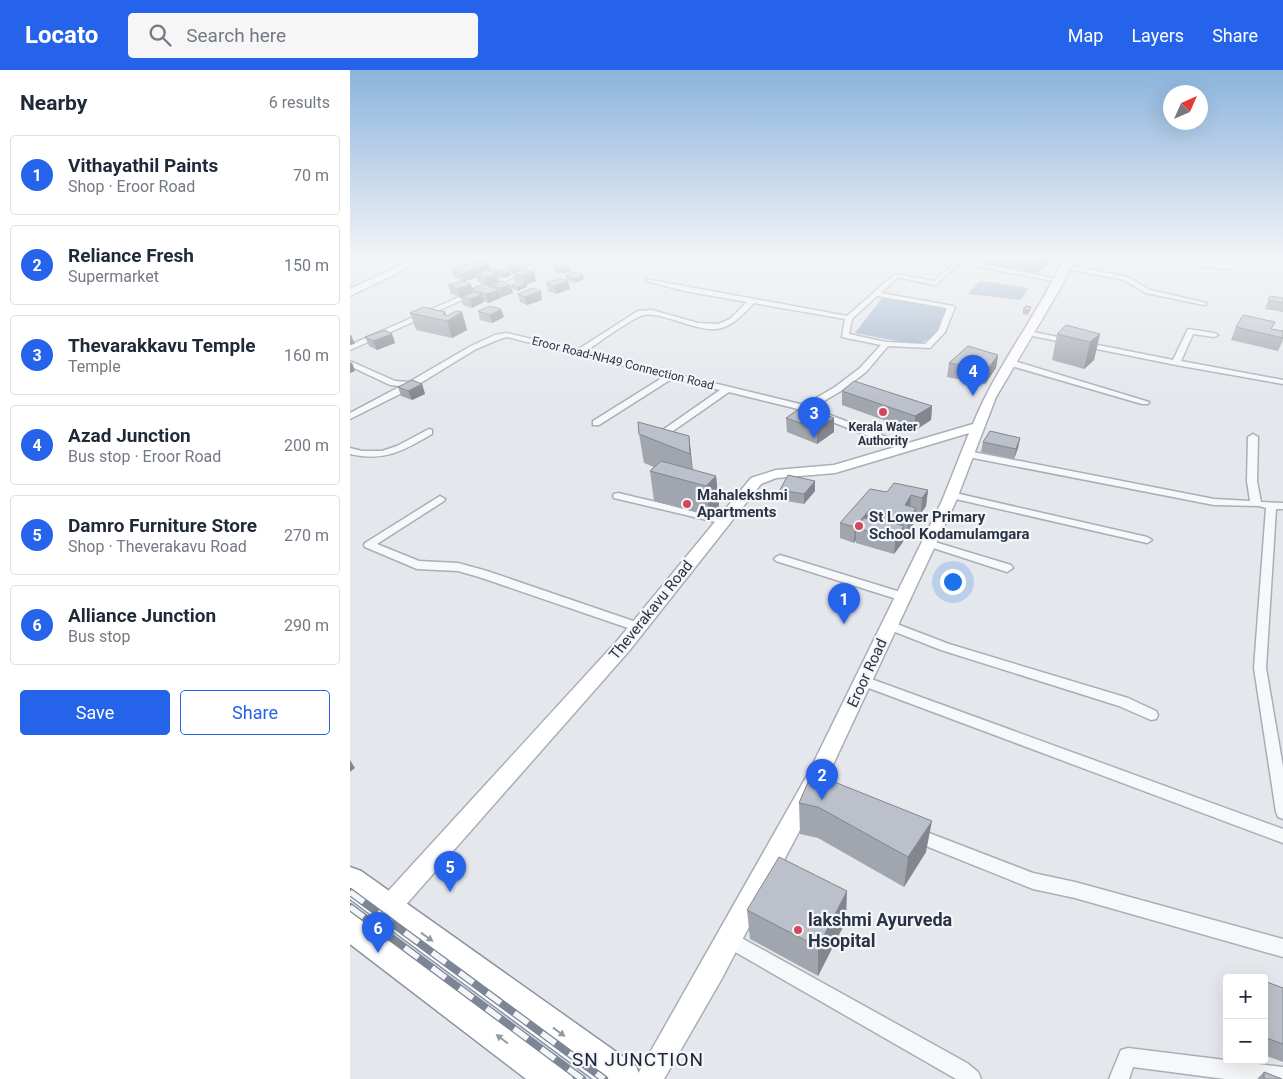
<!DOCTYPE html>
<meta charset="utf-8">
<style>
:root{--surface:#fff;--page:#f6f6f7;--text:#1f2937;--muted:#747a83;--line:#e0e1e3;--accent:#2563eb}
body{margin:0;font-family:Roboto,sans-serif;background:var(--page);color:var(--text)}
.controls{position:absolute;right:15px;bottom:15px;display:grid;overflow:hidden;border-radius:5px;box-shadow:0 5px 20px #0002}
.controls button{width:45px;height:45px;display:grid;place-items:center;padding:0;border:0;border-bottom:1px solid var(--line);background:var(--surface);color:var(--text);font:25px sans-serif}
.compass{position:absolute;left:813px;top:15px;width:45px;height:45px;border-radius:50%;background:var(--surface);box-shadow:0 5px 20px #0002;rotate:45deg}
.you{position:absolute;left:602px;top:511px;width:18px;height:18px;margin:-12px;border:4px solid #fff;border-radius:50%;background:#1a73e8;box-shadow:0 0 0 8px #1a73e833}
.badge{display:grid;place-items:center;width:32px;height:32px;border-radius:50%;background:var(--accent);color:#fff;font-size:16px;font-weight:700}
.pin{position:absolute;translate:-50% -41px;filter:drop-shadow(0 1px 2px #0008)}
.pin::after{content:'';position:absolute;top:26px;width:18px;height:15px;background:inherit;clip-path:polygon(0 0,100% 0,50% 100%)}
.list{margin:0;padding:0;list-style:none}
h2{display:flex;justify-content:space-between;align-items:center;height:65px;margin:0;padding:0 20px;font-size:21px}
h2 small{font-size:16px;font-weight:400;color:var(--muted)}
.list li{display:grid;grid-template-columns:32px 1fr auto;gap:15px;align-items:center;box-sizing:border-box;height:80px;margin:0 10px 10px;padding:0 10px;border:1px solid var(--line);border-radius:5px}
.list b{display:block;font-size:19px;white-space:nowrap}
.list p{margin:0;font-size:16px;white-space:nowrap;color:var(--muted)}
.list em{font-size:16px;font-style:normal;color:var(--muted)}
.actions{display:flex;gap:10px;padding:15px 20px}
.actions a{flex:1;padding:11px 0;border:1px solid var(--accent);border-radius:5px;text-align:center;font-size:18px;color:var(--accent)}
.actions .main{background:var(--accent);color:#fff}
.icon{flex:none;width:28px;height:28px;fill:none;stroke:currentColor;stroke-width:2;stroke-linecap:round;stroke-linejoin:round}
.map{position:relative;flex:none;width:933px;height:1009px;overflow:hidden}
header{display:flex;align-items:center;gap:30px;box-sizing:border-box;height:70px;padding:0 25px;background:var(--accent);color:#fff}
header strong{font-size:24px}
nav{display:flex;gap:28px;margin-inline-start:auto;font-size:18px}
.search{width:350px;height:45px;background:var(--page);display:flex;align-items:center;gap:12px;box-sizing:border-box;padding:0 18px;border-radius:5px;color:var(--muted);font-size:19px}
main{display:flex}
aside{flex:1;background:var(--surface)}
.map>svg:first-child{display:block}
</style>
<header>
<strong>Locato</strong>
<div class="search"><svg class="icon" aria-label="search" viewBox="0 0 24 24"><circle cx="10" cy="10" r="6"/><path d="M15 15l6 6"/></svg>Search here</div>
<nav><a>Map</a><a>Layers</a><a>Share</a></nav>
</header>
<main>
<aside>
<h2>Nearby<small>6 results</small></h2>
<ul class="list">
<li><span class="badge">1</span><div><b>Vithayathil Paints</b><p>Shop · Eroor Road</p></div><em>70 m</em></li>
<li><span class="badge">2</span><div><b>Reliance Fresh</b><p>Supermarket</p></div><em>150 m</em></li>
<li><span class="badge">3</span><div><b>Thevarakkavu Temple</b><p>Temple</p></div><em>160 m</em></li>
<li><span class="badge">4</span><div><b>Azad Junction</b><p>Bus stop · Eroor Road</p></div><em>200 m</em></li>
<li><span class="badge">5</span><div><b>Damro Furniture Store</b><p>Shop · Theverakavu Road</p></div><em>270 m</em></li>
<li><span class="badge">6</span><div><b>Alliance Junction</b><p>Bus stop</p></div><em>290 m</em></li>
</ul>
<div class="actions"><a class="main">Save</a><a>Share</a></div>
</aside>
<div class="map">
<svg width="933" height="1009" viewBox="0 0 933 1009">
<rect width="100%" height="100%" fill="#e4e7ec"/>
<g fill="#9fb4cc">
<polygon points="630,211 631,211 678,218 671,230 618,224"/>
<polygon points="532,228 598,239 586,265 567,275 505,263"/>
</g>
<g fill="none" stroke-linecap="round" stroke-linejoin="round">
<defs>
<g id="street">
<polygon points="196,189 204,189 0,280 0,275"/>
<polygon points="281,189 288,189 281,193 278,191"/>
<polygon points="333,189 341,189 357,195 354,197"/>
<path d="M 609,189 L 712,210 L 709,212 L 610,193 L 585,215 L 548,207 L 531,223 L 603,236 L 605,237 L 595,262 L 580,278 L 538,276 L 516,302 L 491,321 L 462,338 L 560,376 L 560,380 L 554,380 L 452,340 L 379,322 L 310,370 L 304,370 L 304,366 L 370,320 L 323,308 L 249,355 L 243,355 L 243,351 L 315,306 L 157,267 L 150,269 L 126,279 L 64,317 L 0,349 L 0,343 L 51,316 L 40,315 L 0,296 L 0,291 L 45,311 L 59,312 L 121,276 L 145,265 L 157,263 L 227,280 L 288,241 L 302,240 L 348,253 L 368,254 L 380,249 L 397,232 L 335,221 L 296,211 L 296,209 L 497,246 L 545,204 L 584,211 ZM 527,226 L 597,238 L 588,261 L 575,274 L 536,272 L 499,264 L 502,249 ZM 404,233 L 495,249 L 492,267 L 531,275 L 510,298 L 485,317 L 454,335 L 235,282 C 246,274 284,247 294,245 C 303,243 313,247 321,249 C 363,262 372,268 404,233 Z"/>
<polygon points="802,189 819,189 878,195 878,189 884,189 884,197 878,199 805,191"/>
<polygon points="716,195 778,207 800,220 857,233 854,235 796,223 774,210 714,198 714,196"/>
<polygon points="838,259 864,263 868,265 864,267 843,264 831,291 933,310 933,314 826,295 678,265 674,263 678,261 823,290"/>
<polygon points="658,291 664,291 799,332 798,334 792,334 658,295"/>
<path d="M 79,359 L 82,360 L 82,364 C 53,381 34,392 0,384 L 0,378 L 12,381 L 32,381 L 47,376 Z"/>
<polygon points="903,364 908,367 907,411 911,432 933,433 933,439 926,439 916,598 933,697 933,749 928,747 926,742 904,598 916,438 909,436 864,435 618,387 613,384 618,381 864,429 900,431 897,411 898,367"/>
<polygon points="601,422 797,467 802,470 797,473 597,427 596,425"/>
<polygon points="268,423 378,449 379,451 374,454 264,428 263,426 264,424"/>
<polygon points="90,426 95,429 94,431 27,474 69,491 108,493 137,501 292,554 294,557 292,560 284,560 129,507 108,501 67,499 15,477 14,475 15,473"/>
<polygon points="578,470 661,495 663,498 657,502 574,475 573,473"/>
<polygon points="430,485 557,524 559,527 553,531 426,491 424,489 426,487"/>
<polygon points="539,551 599,574 778,628 806,641 808,645 806,649 801,650 769,636 591,580 535,558 533,555 535,552"/>
<polygon points="513,606 933,759 933,773 508,614 507,611 508,608"/>
<polygon points="566,758 683,803 725,812 933,869 933,887 725,828 683,819 561,770 558,765 561,760"/>
<polygon points="379,861 617,993 628,1002 631,1009 606,1009 373,875 371,869 373,863"/>
<polygon points="778,978 933,997 933,1009 875,1009 783,997 779,1009 759,1009 771,980"/>
</g>
<g id="secondary">
<polygon points="64,189 76,189 0,226 0,219"/>
<path d="M 714,189 L 724,189 L 711,217 L 646,327 L 606,431 L 474,714 L 371,910 L 314,1009 L 285,1009 L 459,702 L 592,431 L 619,363 L 485,403 L 426,408 L 411,414 L 279,581 L 46,846 L 38,849 L 30,846 L 26,838 L 30,830 L 267,571 L 401,408 L 426,400 L 484,395 L 623,354 C 647,295 687,246 714,189 Z"/>
</g>
<g id="highway">
<polygon points="0,797 11,801 286,996 291,1009 243,1009 0,829"/>
<polygon points="0,840 11,844 218,996 223,1009 176,1009 0,874"/>
</g>
</defs>
<use href="#street" stroke="#a9aeb7" stroke-width="3"/>
<use href="#secondary" stroke="#a9aeb7" stroke-width="3"/>
<use href="#highway" stroke="#8b94a3" stroke-width="3"/>
<use href="#street" fill="#f7f8fa" fill-rule="evenodd"/>
<use href="#secondary" fill="#fff" fill-rule="evenodd"/>
<use href="#highway" fill="#fff" fill-rule="evenodd"/>
<defs>
<g id="rail">
<polyline points="0,822 254,1009"/>
<polyline points="0,837 232,1009"/>
</g>
</defs>
<use href="#rail" stroke="#7d8696" stroke-width="8"/>
<use href="#rail" stroke="#f4f6f9" stroke-width="5.5" stroke-dasharray="17" stroke-linecap="butt"/>
</g>
<g fill="#a1a5ae">
<polygon points="626,189 700,189 699,193 687,203 626,192"/>
<polygon points="139,194 140,199 148,200 148,201 160,202 161,206 154,208 147,206 149,212 160,215 163,223 152,227 150,226 151,228 138,233 134,231 134,232 122,238 113,235 111,227 101,224 98,215 122,218 133,214 128,212 127,207 114,212 104,207 102,199"/>
<polygon points="157,197 171,197 172,200 184,202 186,211 177,214 177,217 168,221 162,219 161,215 168,212 165,211 163,203 158,201"/>
<polygon points="205,198 220,201 214,204 205,202"/>
<polygon points="216,206 234,209 225,213 216,210"/>
<polygon points="196,213 220,219 206,224 198,221"/>
<polygon points="168,224 192,230 177,235 170,232"/>
<polygon points="920,226 933,228 933,242 915,239"/>
<polygon points="681,237 678,245 673,244 673,240"/>
<polygon points="128,241 154,247 142,253 130,250"/>
<polygon points="112,242 117,260 102,268 66,260 60,243 97,246"/>
<polygon points="886,257 922,259 933,261 933,270 928,281 881,270"/>
<polygon points="42,264 45,273 27,280 19,276 15,267"/>
<polygon points="707,264 750,264 744,290 734,299 702,290"/>
<polygon points="648,285 646,298 635,314 597,307 599,293"/>
<polygon points="72,314 75,324 62,330 51,326 48,317"/>
<polygon points="492,321 582,336 581,350 564,361 492,335"/>
<polygon points="436,348 484,362 467,374 437,362"/>
<polygon points="289,364 339,366 343,400 366,406 369,436 359,446 304,431 300,401 304,397 294,393"/>
<polygon points="670,368 668,378 664,389 631,382 633,372"/>
<polygon points="430,420 465,421 454,434 430,430"/>
<polygon points="578,420 576,436 571,443 565,442 564,453 557,464 553,464 553,472 544,484 506,473 506,470 504,473 490,468 490,453 537,422"/>
<polygon points="459,710 576,782 554,817 468,768 450,764 449,733"/>
<polygon points="397,840 496,851 468,906 400,869"/>
<polygon points="914,911 933,918 933,992 914,985"/>
<polygon points="914,1002 932,1009 907,1009"/>
</g>
<g fill="#83868d">
<polygon points="690,189 700,189 699,193 687,203"/>
<polygon points="139,194 141,202 148,200 148,203 146,202 149,212 137,216 134,205 126,204 127,207 114,212 112,204"/>
<polygon points="171,197 172,201 165,203 164,199"/>
<polygon points="220,197 220,201 214,204 213,200"/>
<polygon points="160,202 161,206 154,208 153,204"/>
<polygon points="184,202 186,211 177,214 177,217 168,221 167,217 175,214 173,206"/>
<polygon points="233,205 234,209 225,213 225,209"/>
<polygon points="218,211 220,219 206,224 204,216"/>
<polygon points="121,214 123,223 110,228 108,219"/>
<polygon points="160,215 163,223 152,227 150,218"/>
<polygon points="149,220 151,228 138,233 136,224"/>
<polygon points="191,221 192,230 177,235 175,227"/>
<polygon points="132,224 134,232 122,238 120,229"/>
<polygon points="151,239 154,247 142,253 140,245"/>
<polygon points="95,242 98,250 112,242 117,260 102,268 97,251 93,244"/>
<polygon points="42,264 45,273 27,280 23,271"/>
<polygon points="750,264 744,290 734,299 740,272"/>
<polygon points="0,265 1,265 5,274 0,275"/>
<polygon points="648,285 646,298 635,314 637,300"/>
<polygon points="2,292 5,301 0,303 0,293"/>
<polygon points="72,314 75,324 62,330 58,321"/>
<polygon points="582,336 581,350 564,361 565,346"/>
<polygon points="484,348 484,362 467,374 467,359"/>
<polygon points="339,366 342,395 344,413 340,384"/>
<polygon points="670,368 668,378 664,389 666,379"/>
<polygon points="366,406 369,436 359,446 356,416"/>
<polygon points="465,411 465,421 454,434 454,424"/>
<polygon points="578,420 576,436 571,443 572,428"/>
<polygon points="561,425 560,441 555,435"/>
<polygon points="566,438 564,453 557,464 558,449"/>
<polygon points="520,439 519,454 506,458 506,470 504,473 505,457"/>
<polygon points="552,447 551,461 554,456 553,472 544,484 547,454"/>
<polygon points="0,690 5,698 0,702"/>
<polygon points="582,751 576,782 554,817 558,787"/>
<polygon points="497,821 496,851 468,906 468,877"/>
</g>
<g fill="#bbc0ca" stroke="#83868d">
<polygon points="129,190 139,194 112,204 102,199"/>
<polygon points="165,194 171,197 164,199 157,197"/>
<polygon points="211,195 220,197 213,200 205,198"/>
<polygon points="143,198 148,200 142,202 137,200"/>
<polygon points="153,199 160,202 153,204 146,202"/>
<polygon points="175,199 184,202 173,206 163,202"/>
<polygon points="137,200 147,204 135,208 126,204"/>
<polygon points="224,202 233,205 225,209 216,206"/>
<polygon points="210,208 218,211 204,216 196,213"/>
<polygon points="112,211 121,214 108,219 98,215"/>
<polygon points="152,211 160,215 150,218 142,214"/>
<polygon points="171,211 176,213 167,217 161,215"/>
<polygon points="134,214 149,220 136,224 122,219"/>
<polygon points="183,218 191,221 175,227 168,224"/>
<polygon points="123,222 132,224 120,229 111,227"/>
<polygon points="920,226 933,228 933,233 918,230"/>
<polygon points="140,236 151,239 140,245 128,241"/>
<polygon points="676,236 681,237 679,241 673,240"/>
<polygon points="73,237 95,242 93,244 97,246 106,241 112,242 97,251 60,243"/>
<polygon points="893,245 925,252 921,259 933,261 933,268 886,257"/>
<polygon points="716,255 750,264 740,272 707,264"/>
<polygon points="35,260 42,264 23,271 15,267"/>
<polygon points="618,276 648,285 637,300 599,293"/>
<polygon points="62,310 72,314 58,321 48,317"/>
<polygon points="504,311 582,336 565,346 492,321"/>
<polygon points="453,336 484,348 467,359 436,348"/>
<polygon points="288,352 339,366 340,384 289,364"/>
<polygon points="640,361 670,368 666,379 633,372"/>
<polygon points="311,391 366,406 356,416 300,401"/>
<polygon points="438,405 465,411 454,424 430,420"/>
<polygon points="544,413 578,420 572,428 561,425 555,435 566,438 558,449 552,447 547,454 554,456 545,468 506,458 514,448 530,453 537,444 520,439 505,457 490,453 520,419 537,422"/>
<polygon points="477,709 582,751 558,787 468,737 449,733 459,710"/>
<polygon points="429,787 497,821 468,877 397,840"/>
<polygon points="914,911 933,918 933,974 914,967"/>
<polygon points="914,1002 932,1009 914,1009"/>
</g>
<defs><path id="oneway-solid" d="M-6-.8H1V-3.2L6.5 0L1 3.2V.8H-6Z" transform="scale(1.25)"/></defs>
<g fill="#959aa2">
<use href="#oneway-solid" transform="translate(77 867) rotate(36)"/>
<use href="#oneway-solid" transform="translate(209 962) rotate(36)"/>
<use href="#oneway-solid" transform="translate(152 969) rotate(-143)"/>
</g>
<linearGradient id="sky" x2="0" y2="1"><stop stop-color="#8bb4dd"/><stop offset="0.57" stop-color="#f3f4f6"/><stop offset="1" stop-color="#f3f4f6" stop-opacity="0"/></linearGradient>
<rect width="933" height="330" fill="url(#sky)"/>
<g fill="#d1495b" stroke="#f4f6f9" stroke-width="2">
<circle cx="533" cy="342" r="5"/>
<circle cx="337" cy="434" r="5"/>
<circle cx="509" cy="456" r="5"/>
<circle cx="448" cy="860" r="5"/>
</g>
<g text-anchor="middle" stroke-width="4.5" stroke-linejoin="round" paint-order="stroke">
<g font-size="12" fill="#2b3445" stroke="#f4f6f9">
<text transform="translate(273 293) rotate(14)" y="4">Eroor Road-NH49 Connection Road</text>
</g>
<g font-size="12" font-weight="bold" fill="#2b3445" stroke="#f4f6f9">
<text x="533" y="361">Kerala Water<tspan x="533" dy="14">Authority</tspan></text>
</g>
<g font-size="15" font-weight="bold" fill="#2b3445" stroke="#f4f6f9" text-anchor="start">
<text x="347" y="430">Mahalekshmi<tspan x="347" dy="17">Apartments</tspan></text>
<text x="519" y="452">St Lower Primary<tspan x="519" dy="17">School Kodamulamgara</tspan></text>
</g>
<g font-size="15" fill="#2b3445" stroke="#f4f6f9">
<text transform="translate(301 540) rotate(-51)" y="5">Theverakavu Road</text>
<text transform="translate(517 603) rotate(-65)" y="5">Eroor Road</text>
</g>
<g font-size="18" font-weight="bold" fill="#2b3445" stroke="#f4f6f9" text-anchor="start">
<text x="458" y="856">lakshmi Ayurveda<tspan x="458" dy="21">Hsopital</tspan></text>
</g>
<g font-size="19" letter-spacing="1" fill="#1d2536" stroke="#f4f6f9">
<text x="288" y="996">SN JUNCTION</text>
</g>
</g>
</svg>
<div class="controls">
<button>+</button>
<button>−</button>
</div>
<svg class="compass" viewBox="-18 -18 36 36"><path d="M0-13l5 13h-10z" fill="#e53935"/><path d="M0 13l5-13h-10z" fill="#747a83"/></svg>
<div class="you"></div>
<div class="pin badge" style="left:494px;top:554px">1</div>
<div class="pin badge" style="left:472px;top:730px">2</div>
<div class="pin badge" style="left:464px;top:368px">3</div>
<div class="pin badge" style="left:623px;top:326px">4</div>
<div class="pin badge" style="left:100px;top:822px">5</div>
<div class="pin badge" style="left:28px;top:883px">6</div>
</div>
</main>
